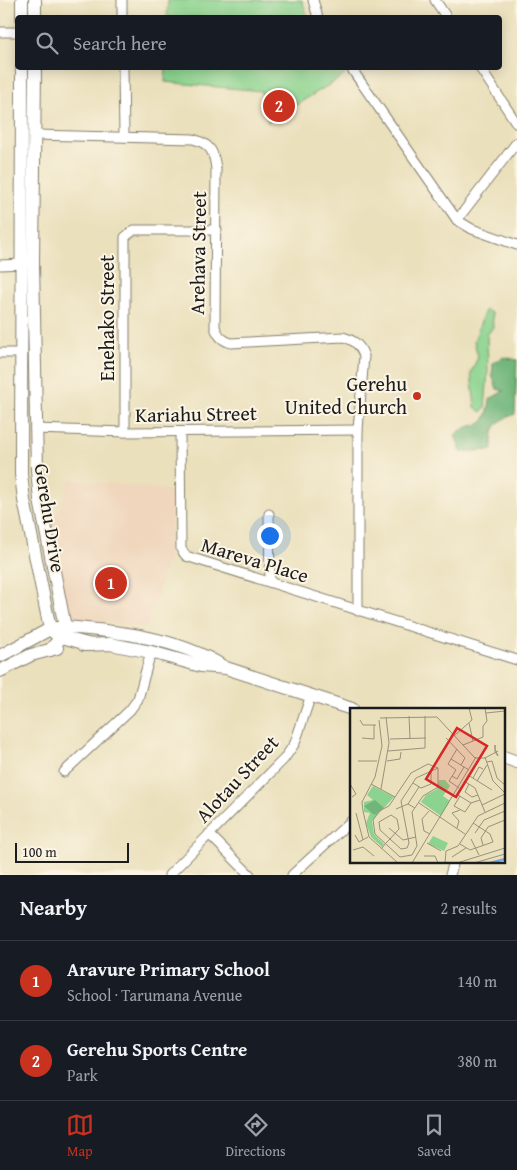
<!DOCTYPE html>
<meta charset="utf-8">
<style>
:root{--surface:#171b24;--page:#242831;--text:#f1f3f6;--muted:#9ea1a6;--line:#363941;--accent:#c8321e}
body{margin:0;font-family:"Gentium Book Plus",serif;background:var(--page);color:var(--text)}
.scale{position:absolute;left:15px;bottom:12px;width:114px;box-sizing:border-box;padding-left:5px;border:2px solid #1c1c1c;border-top:0;font-size:14px;line-height:18px;white-space:nowrap;color:#1c1c1c;-webkit-text-stroke:4px #fcf5e5;paint-order:stroke}
.you{position:absolute;left:269px;top:535px;width:18px;height:18px;margin:-12px;border:4px solid #fff;border-radius:50%;background:#1a73e8;box-shadow:0 0 0 8px #1a73e833}
.badge{display:grid;place-items:center;width:32px;height:32px;border-radius:50%;background:var(--accent);color:#fff;font-size:16px;font-weight:700}
.pin{position:absolute;translate:-50% -50%;border:2px solid #fff;box-shadow:0 1px 5px #0006}
.list{margin:0;padding:0;list-style:none}
h2{display:flex;justify-content:space-between;align-items:center;height:65px;margin:0;padding:0 20px;font-size:21px}
h2 small{font-size:16px;font-weight:400;color:var(--muted)}
.list li{display:grid;grid-template-columns:32px 1fr auto;gap:15px;align-items:center;box-sizing:border-box;height:80px;padding:0 20px;border-top:1px solid var(--line)}
.list b{display:block;font-size:19px;white-space:nowrap}
.list p{margin:0;font-size:16px;white-space:nowrap;color:var(--muted)}
.list em{font-size:16px;font-style:normal;color:var(--muted)}
.icon{flex:none;width:28px;height:28px;fill:none;stroke:currentColor;stroke-width:2;stroke-linecap:round;stroke-linejoin:round}
.map{position:relative;flex:none;width:517px;height:875px;overflow:hidden}
.search{position:absolute;background:var(--surface);box-shadow:0 2px 12px #0003;left:15px;right:15px;top:15px;height:55px;display:flex;align-items:center;gap:12px;box-sizing:border-box;padding:0 18px;border-radius:5px;color:var(--muted);font-size:19px}
.sheet{height:225px;background:var(--surface)}
nav{display:flex;justify-content:space-around;align-items:center;box-sizing:border-box;height:70px;border-top:1px solid var(--line);background:var(--surface);font-size:14px;color:var(--muted)}
nav a{display:grid;justify-items:center;gap:2px}
nav .on{color:var(--accent)}
.map>svg:first-child{display:block}
</style>
<div class="map">
<svg width="517" height="875" viewBox="0 0 517 875">
<rect width="100%" height="100%" fill="#fcf5e5"/>
<filter id="ink" filterUnits="userSpaceOnUse"><feTurbulence type="fractalNoise" baseFrequency=".02" numOctaves="2"/><feDisplacementMap in="SourceGraphic" scale="10" xChannelSelector="R" yChannelSelector="G"/><feConvolveMatrix kernelMatrix="1 2 1 2 8 2 1 2 1" color-interpolation-filters="sRGB"/></filter>
<filter id="wash" filterUnits="userSpaceOnUse"><feTurbulence type="fractalNoise" baseFrequency=".0096" numOctaves="4" result="noise"/><feDisplacementMap in="SourceGraphic" scale="20" xChannelSelector="R" yChannelSelector="G"/><feGaussianBlur stdDeviation="1.12" result="paint"/><feColorMatrix in="noise" values="0 0 0 0 0 0 0 0 0 0 0 0 0 0 0 0 0 1.4 0 .05"/><feComposite in="paint" operator="in"/></filter>
<g filter="url(#wash)">
<rect width="100%" height="100%" fill="#eae0bc"/>
<polygon fill="#efd6bc" points="70,479 173,491 171,550 146,628 66,617 51,531"/>
<g fill="#8bd38e" stroke="#547855">
<polygon points="168,0 302,0 308,17 167,17"/>
<polygon points="166,68 340,68 345,75 268,122 261,91 165,82"/>
<polygon points="485,310 492,313 493,327 487,335 488,370 485,409 481,412 475,407 471,373 478,357 474,341"/>
</g>
<path fill="#70b579" stroke="#46684a" d="M 504,357 L 517,360 L 515,414 C 494,423 492,426 492,450 L 461,452 L 455,435 C 476,416 485,437 490,399 L 504,391 L 497,389 L 492,375 L 493,363 Z"/>
</g>
<g filter="url(#ink)">
<g fill="none" stroke-linecap="round" stroke-linejoin="round">
<defs>
<g id="street">
<polyline points="122,0 122,18"/>
<polyline points="313,0 318,18"/>
<polyline points="435,0 447,18"/>
<polyline points="0,32 18,32"/>
<polyline points="123,68 124,136"/>
<polyline points="351,68 457,220 472,229 517,245"/>
<polyline points="480,68 517,124"/>
<path d="M 35,135 L 193,139 C 211,144 214,152 216,169 L 215,327 C 218,336 222,340 231,343 L 343,337 C 354,340 360,345 364,356 L 358,430 L 358,611"/>
<polyline points="457,220 517,142"/>
<polyline points="0,265 22,264"/>
<polyline points="0,353 22,353"/>
<polyline points="35,429 125,432 358,430"/>
<polyline points="125,432 125,237 134,230 217,230"/>
<polyline points="180,432 181,549 186,556 517,660"/>
<polyline points="269,514 270,582"/>
<polyline points="64,772 130,710 138,699 151,652"/>
<polyline points="209,834 250,875"/>
<polyline points="169,875 284,759 295,743 311,695"/>
<polyline points="292,875 351,821"/>
<polyline points="450,875 454,861"/>
</g>
<g id="secondary">
<polyline points="22,0 22,18"/>
<polyline points="35,0 35,18"/>
<polyline points="22,68 21,474 24,500 50,629 58,636 91,645"/>
<polyline points="35,68 33,262 37,470 40,500 65,627 65,633 50,650"/>
<polyline points="84,645 110,644 151,652 201,666 226,668 352,709"/>
<path d="M 0,656 L 50,629 L 65,627 C 117,631 179,638 224,667"/>
<polyline points="0,671 31,655 57,648"/>
<polyline points="503,757 517,762"/>
</g>
</defs>
<use href="#street" stroke="#837e6c" stroke-width="11"/>
<use href="#secondary" stroke="#837e6c" stroke-width="14"/>
<use href="#street" stroke="#fff" stroke-width="9"/>
<use href="#secondary" stroke="#fff" stroke-width="12"/>
</g>
</g>
<circle fill="#c8321e" stroke="#fcf5e5" stroke-width="2" cx="417" cy="396" r="5"/>
<g text-anchor="middle" stroke-width="4" stroke-linejoin="round" paint-order="stroke">
<g font-size="20" fill="#1c1c1c" stroke="#fcf5e5">
<text transform="translate(198 253) rotate(-89)" y="7">Arehava Street</text>
<text transform="translate(107 318) rotate(-90)" y="7">Enehako Street</text>
<text transform="translate(196 414) rotate(-1)" y="7">Kariahu Street</text>
<text transform="translate(50 518) rotate(81)" y="7">Gerehu Drive</text>
<text transform="translate(255 560) rotate(17)" y="7">Mareva Place</text>
<text transform="translate(237 779) rotate(-47)" y="7">Alotau Street</text>
</g>
<g font-size="20" fill="#1c1c1c" stroke="#fcf5e5" text-anchor="end">
<text x="407" y="391">Gerehu<tspan x="407" dy="23">United Church</tspan></text>
</g>
</g>
<g transform="translate(350 708)">
<rect width="155" height="155" fill="#eae0bc"/>
<path d="M 89,72 L 95,72 L 100,78 L 93,88 L 100,93 L 91,108 L 71,94 L 76,87 L 87,81 ZM 23,78 L 44,89 L 22,113 L 24,126 L 34,136 L 32,139 L 21,129 L 16,115 L 20,105 L 14,104 L 14,94 L 23,92 L 17,87 ZM 83,128 L 98,135 L 94,143 L 78,136 Z" fill="#8bd38e"/>
<path d="M 25,92 L 34,100 L 24,107 L 14,98 Z" fill="#70b579"/>
<path fill="none" stroke="#73abe2" stroke-width="2.5" d="M 140,155 L 155,151"/>
<path fill="none" stroke="#98927c" stroke-width="1" d="M 136,5 L 155,3M 59,8 L 60,31M 30,10 L 87,9 L 125,50 L 135,50 L 148,43M 10,12 L 13,17 L 26,17M 29,12 L 32,38 L 25,69 L 12,94 L 13,103 L 19,129 L 48,155M 119,15 L 123,33M 104,28 L 122,12 L 119,0M 12,30 L 24,31 L 24,17M 96,30 L 115,50 L 111,57M 40,31 L 76,30M 113,37 L 133,29 L 133,18 L 137,13 L 135,0M 145,37 L 145,41 L 148,48 L 145,44 ZM 107,41 L 98,56 L 106,62 L 99,73 L 109,80M 38,43 L 75,40 L 75,8M 135,49 L 143,73 L 155,85M 101,51 L 119,62M 8,53 L 27,53M 37,53 L 50,51 L 51,44M 137,54 L 142,53 L 147,70 L 155,77M 78,56 L 88,60 L 88,79 L 73,88 L 62,104 L 67,138 L 62,147 L 50,149 L 25,126 L 23,112 L 29,103 L 39,98 L 61,65 ZM 118,67 L 142,82M 102,68 L 107,71 L 114,59M 123,70 L 129,59 L 133,61M 114,73 L 125,80 L 135,104M 127,73 L 137,57M 63,75 L 71,80 L 81,76 L 81,63M 0,76 L 6,86 L 2,89M 21,76 L 45,89M 119,76 L 115,84 L 122,89 L 128,87M 31,81 L 39,35 L 36,9M 108,87 L 121,95 L 130,92M 110,88 L 104,98 L 115,104 L 121,95M 69,95 L 115,126M 58,96 L 69,79M 132,97 L 155,86M 46,101 L 58,96 L 65,100M 79,103 L 72,111 L 74,123 L 80,126M 6,105 L 13,132M 123,115 L 140,126 L 143,134M 39,120 L 53,132 L 66,129M 107,120 L 109,113 L 102,105 L 110,102M 125,125 L 134,112 L 155,103M 5,127 L 9,134 L 18,129M 121,131 L 129,147M 77,135 L 91,143M 110,136 L 120,142 L 143,134M 133,137 L 131,130 L 138,119 L 155,112M 31,141 L 32,140 L 35,136 L 40,131 L 49,121 L 47,111 L 41,107 L 29,114 L 30,122 L 40,131 L 51,141 L 57,140 L 59,135 L 51,93 L 66,70 L 88,60M 3,142 L 13,139 L 24,148M 74,148 L 85,148 L 88,155M 102,149 L 116,140M 62,155 L 126,49M 95,155 L 96,143 L 108,138 L 128,108 L 155,95M 107,155 L 155,140M 124,155 L 155,146"/>
<path fill="#d62828" fill-opacity="0.15" stroke="#d62828" stroke-width="2.5" d="M 107,20 L 137,38 L 106,89 L 76,71 Z"/>
<rect width="155" height="155" fill="none" stroke="#1c1c1c" stroke-width="2.5"/>
</g>
</svg>
<div class="scale">100 m</div>
<div class="you"></div>
<div class="pin badge" style="left:111px;top:583px">1</div>
<div class="pin badge" style="left:279px;top:106px">2</div>
<div class="search"><svg class="icon" aria-label="search" viewBox="0 0 24 24"><circle cx="10" cy="10" r="6"/><path d="M15 15l6 6"/></svg>Search here</div>
</div>
<section class="sheet">
<h2>Nearby<small>2 results</small></h2>
<ul class="list">
<li><span class="badge">1</span><div><b>Aravure Primary School</b><p>School · Tarumana Avenue</p></div><em>140 m</em></li>
<li><span class="badge">2</span><div><b>Gerehu Sports Centre</b><p>Park</p></div><em>380 m</em></li>
</ul>
</section>
<nav>
<a class="on"><svg class="icon" aria-label="map" viewBox="0 0 24 24"><path d="M3 6l6-2 6 2 6-2v14l-6 2-6-2-6 2zM9 4v14M15 6v14"/></svg>Map</a>
<a><svg class="icon" aria-label="directions" viewBox="0 0 24 24"><path d="M12 3l9 9-9 9-9-9zM9 14v-3h6M13 9l2 2-2 2"/></svg>Directions</a>
<a><svg class="icon" aria-label="saved" viewBox="0 0 24 24"><path d="M7 4h10v16l-5-4-5 4z"/></svg>Saved</a>
</nav>
